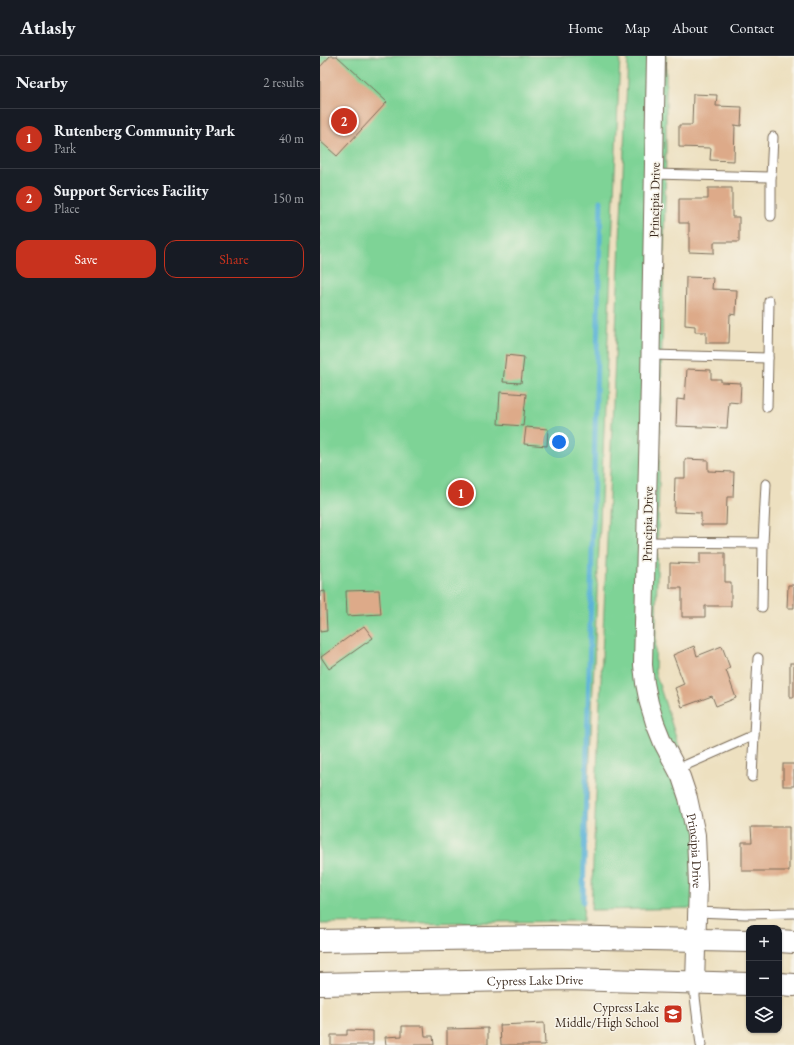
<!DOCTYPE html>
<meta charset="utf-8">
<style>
:root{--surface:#171b24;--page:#20242c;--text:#f1f3f6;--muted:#9ea1a6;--line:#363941;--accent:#c8321e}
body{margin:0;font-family:"EB Garamond",serif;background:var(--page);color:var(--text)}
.controls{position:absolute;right:12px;bottom:12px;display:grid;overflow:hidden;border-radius:8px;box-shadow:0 1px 3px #0004}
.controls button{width:36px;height:36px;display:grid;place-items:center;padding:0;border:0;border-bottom:1px solid var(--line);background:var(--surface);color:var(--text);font:20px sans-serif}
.you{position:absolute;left:239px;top:386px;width:14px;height:14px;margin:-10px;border:3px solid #fff;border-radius:50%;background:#1a73e8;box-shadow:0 0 0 6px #1a73e833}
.badge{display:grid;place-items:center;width:26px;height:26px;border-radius:50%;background:var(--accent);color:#fff;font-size:13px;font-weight:700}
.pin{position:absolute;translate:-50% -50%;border:2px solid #fff;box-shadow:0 1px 4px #0006}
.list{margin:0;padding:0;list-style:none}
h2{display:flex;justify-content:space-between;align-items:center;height:52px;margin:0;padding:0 16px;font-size:17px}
h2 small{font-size:13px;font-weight:400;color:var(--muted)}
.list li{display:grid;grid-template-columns:26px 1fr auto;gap:12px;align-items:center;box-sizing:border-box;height:60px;padding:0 16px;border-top:1px solid var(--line)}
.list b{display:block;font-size:15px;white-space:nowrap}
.list p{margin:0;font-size:13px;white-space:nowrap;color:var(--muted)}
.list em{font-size:13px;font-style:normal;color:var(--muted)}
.actions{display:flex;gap:8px;padding:12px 16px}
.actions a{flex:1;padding:9px 0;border:1px solid var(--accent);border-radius:12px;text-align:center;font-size:14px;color:var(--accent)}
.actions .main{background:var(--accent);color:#fff}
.icon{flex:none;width:22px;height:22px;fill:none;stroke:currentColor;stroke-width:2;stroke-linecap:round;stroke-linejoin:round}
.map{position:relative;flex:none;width:474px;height:989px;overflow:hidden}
header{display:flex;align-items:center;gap:24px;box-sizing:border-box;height:56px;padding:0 20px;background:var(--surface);border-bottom:1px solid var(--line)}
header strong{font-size:19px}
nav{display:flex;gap:22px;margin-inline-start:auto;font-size:14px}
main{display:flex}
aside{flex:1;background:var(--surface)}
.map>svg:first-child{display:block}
</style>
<header>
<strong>Atlasly</strong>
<nav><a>Home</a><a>Map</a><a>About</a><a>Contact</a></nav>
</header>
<main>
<aside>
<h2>Nearby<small>2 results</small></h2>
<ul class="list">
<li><span class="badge">1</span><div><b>Rutenberg Community Park</b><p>Park</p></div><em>40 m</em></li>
<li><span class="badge">2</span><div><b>Support Services Facility</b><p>Place</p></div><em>150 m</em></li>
</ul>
<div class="actions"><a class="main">Save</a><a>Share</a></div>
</aside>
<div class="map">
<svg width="474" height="989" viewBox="0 0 474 989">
<rect width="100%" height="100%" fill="#f7f3e8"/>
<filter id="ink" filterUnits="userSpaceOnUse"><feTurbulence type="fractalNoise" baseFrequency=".025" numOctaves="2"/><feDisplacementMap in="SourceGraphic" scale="8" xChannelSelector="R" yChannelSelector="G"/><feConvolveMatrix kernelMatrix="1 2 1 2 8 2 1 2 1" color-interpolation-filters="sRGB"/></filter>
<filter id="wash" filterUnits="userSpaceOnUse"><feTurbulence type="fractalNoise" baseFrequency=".012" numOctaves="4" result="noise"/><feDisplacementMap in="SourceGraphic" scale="16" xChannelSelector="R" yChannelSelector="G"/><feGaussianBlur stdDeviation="0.9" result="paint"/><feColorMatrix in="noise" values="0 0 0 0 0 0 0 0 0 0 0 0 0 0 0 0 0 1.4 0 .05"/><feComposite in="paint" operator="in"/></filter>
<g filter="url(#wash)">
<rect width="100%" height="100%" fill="#ede0c0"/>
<g fill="#7ed396" stroke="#5c7e5a">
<polygon points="0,0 300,0 263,865 0,868"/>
<polygon points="308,0 346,0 346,96 335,616 368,719 384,765 385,852 271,854"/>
</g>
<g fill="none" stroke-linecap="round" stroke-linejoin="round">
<polyline stroke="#5ab2d7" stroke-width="5" points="263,846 281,145"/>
</g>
<g id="blocks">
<g fill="#ddaa89">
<polygon points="10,0 17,0 67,46 17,100 0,85 0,11"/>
<polygon points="373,38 397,39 396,50 422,51 421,70 415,69 414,105 390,104 391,92 359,91 359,69 372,69"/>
<polygon points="388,132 412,132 412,161 419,161 419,186 394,186 394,197 369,196 369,167 359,167 359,143 388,143"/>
<polygon points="366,221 393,222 392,233 417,234 416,259 410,258 409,287 386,287 386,276 375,276 375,270 365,269"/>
<polygon points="186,299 204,301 201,327 183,326"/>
<polygon points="367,313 391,314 391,323 401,323 401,326 421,327 420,347 409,346 407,372 356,370 357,343 365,344"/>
<polygon points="180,336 206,338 203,370 178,368"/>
<polygon points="206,371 228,373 227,390 204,388"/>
<polygon points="365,403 388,404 388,415 414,416 413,441 407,441 406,469 381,469 381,457 354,456 355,422 365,422"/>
<polygon points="380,497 405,497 405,526 411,526 411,550 385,550 385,561 362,561 362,532 350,532 350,507 380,508"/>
<polygon points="468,529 474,529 474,552 467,552"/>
<polygon points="59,534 61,558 27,560 26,535"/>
<polygon points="5,535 7,575 0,576 0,536"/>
<polygon points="44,570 53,582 9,613 1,601"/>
<polygon points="374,590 377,600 402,590 410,612 406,614 416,642 396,650 392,640 362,651 355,632 364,628 353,599"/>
<rect x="470" y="607" width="4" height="34"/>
<rect x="463" y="708" width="11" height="22"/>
<polygon points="431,771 469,771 469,815 422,815 422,786 432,786"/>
<polygon points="224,967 225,989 181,989 180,969"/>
<polygon points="82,970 104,970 105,980 113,980 114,989 66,989 65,981 82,980"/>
<polygon points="168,972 168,989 127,989 127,973"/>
<polygon points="27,974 53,975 53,989 11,989 11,979 27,979"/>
</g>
</g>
</g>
<g filter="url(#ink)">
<use href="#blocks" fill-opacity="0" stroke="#796a57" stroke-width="1"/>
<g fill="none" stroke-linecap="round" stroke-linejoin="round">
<defs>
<g id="lane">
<polyline points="334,118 451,121 453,81"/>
<polyline points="451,160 451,121"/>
<polyline points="331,299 448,302 449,245"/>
<polyline points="447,351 448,302"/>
<polyline points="326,486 443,487 446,428"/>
<polyline points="442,551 443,487"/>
<polyline points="357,713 434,679 438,602"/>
<polyline points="432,721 434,679"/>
<polyline points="377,856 425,858 474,857"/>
<polyline points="375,926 375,941 381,989"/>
</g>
<g id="street">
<path id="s1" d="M 336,0 L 330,325 L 323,609 L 325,627 L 329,647 L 335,667 L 343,687 L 361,721 L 368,742 L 376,779 L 378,829 L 375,926"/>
</g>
<g id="secondary">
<polyline points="0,885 231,881 429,885"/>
<polyline points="459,885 474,886"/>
<path id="s2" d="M 0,928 L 248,923 L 429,928"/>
<polyline points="459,928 474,929"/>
</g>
</defs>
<use href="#lane" stroke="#796a57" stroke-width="11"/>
<use href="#street" stroke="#796a57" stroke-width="20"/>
<use href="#secondary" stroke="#796a57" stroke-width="24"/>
<use href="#lane" stroke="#fff" stroke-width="9"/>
<use href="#street" stroke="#fff" stroke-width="18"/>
<use href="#secondary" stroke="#fff" stroke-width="22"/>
</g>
</g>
<defs>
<symbol id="school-square" viewBox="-11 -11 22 22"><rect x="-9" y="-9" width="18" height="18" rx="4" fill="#c8321e" stroke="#f7f3e8"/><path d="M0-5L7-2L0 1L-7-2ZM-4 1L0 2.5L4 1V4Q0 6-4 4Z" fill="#fff"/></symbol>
</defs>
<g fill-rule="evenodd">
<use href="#school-square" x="342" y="947" width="22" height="22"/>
</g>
<g text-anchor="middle" stroke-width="3" stroke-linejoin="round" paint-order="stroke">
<g font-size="13" fill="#3b2a1e" stroke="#f7f3e8">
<text transform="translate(334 144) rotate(-89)" y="5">Principia Drive</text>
<text transform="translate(327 468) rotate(-89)" y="5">Principia Drive</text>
<text dy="5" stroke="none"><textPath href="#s1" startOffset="804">Principia Drive</textPath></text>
<text dy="5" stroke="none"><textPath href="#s2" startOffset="215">Cypress Lake Drive</textPath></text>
</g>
<g font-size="13" fill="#3b2a1e" stroke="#f7f3e8" text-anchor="end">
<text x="339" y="956">Cypress Lake<tspan x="339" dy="15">Middle/High School</tspan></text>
</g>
</g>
</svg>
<div class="controls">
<button>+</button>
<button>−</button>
<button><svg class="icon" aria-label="layers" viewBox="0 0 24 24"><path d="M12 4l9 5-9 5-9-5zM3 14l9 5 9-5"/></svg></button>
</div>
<div class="you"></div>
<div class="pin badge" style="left:141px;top:437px">1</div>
<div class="pin badge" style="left:24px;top:65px">2</div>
</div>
</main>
